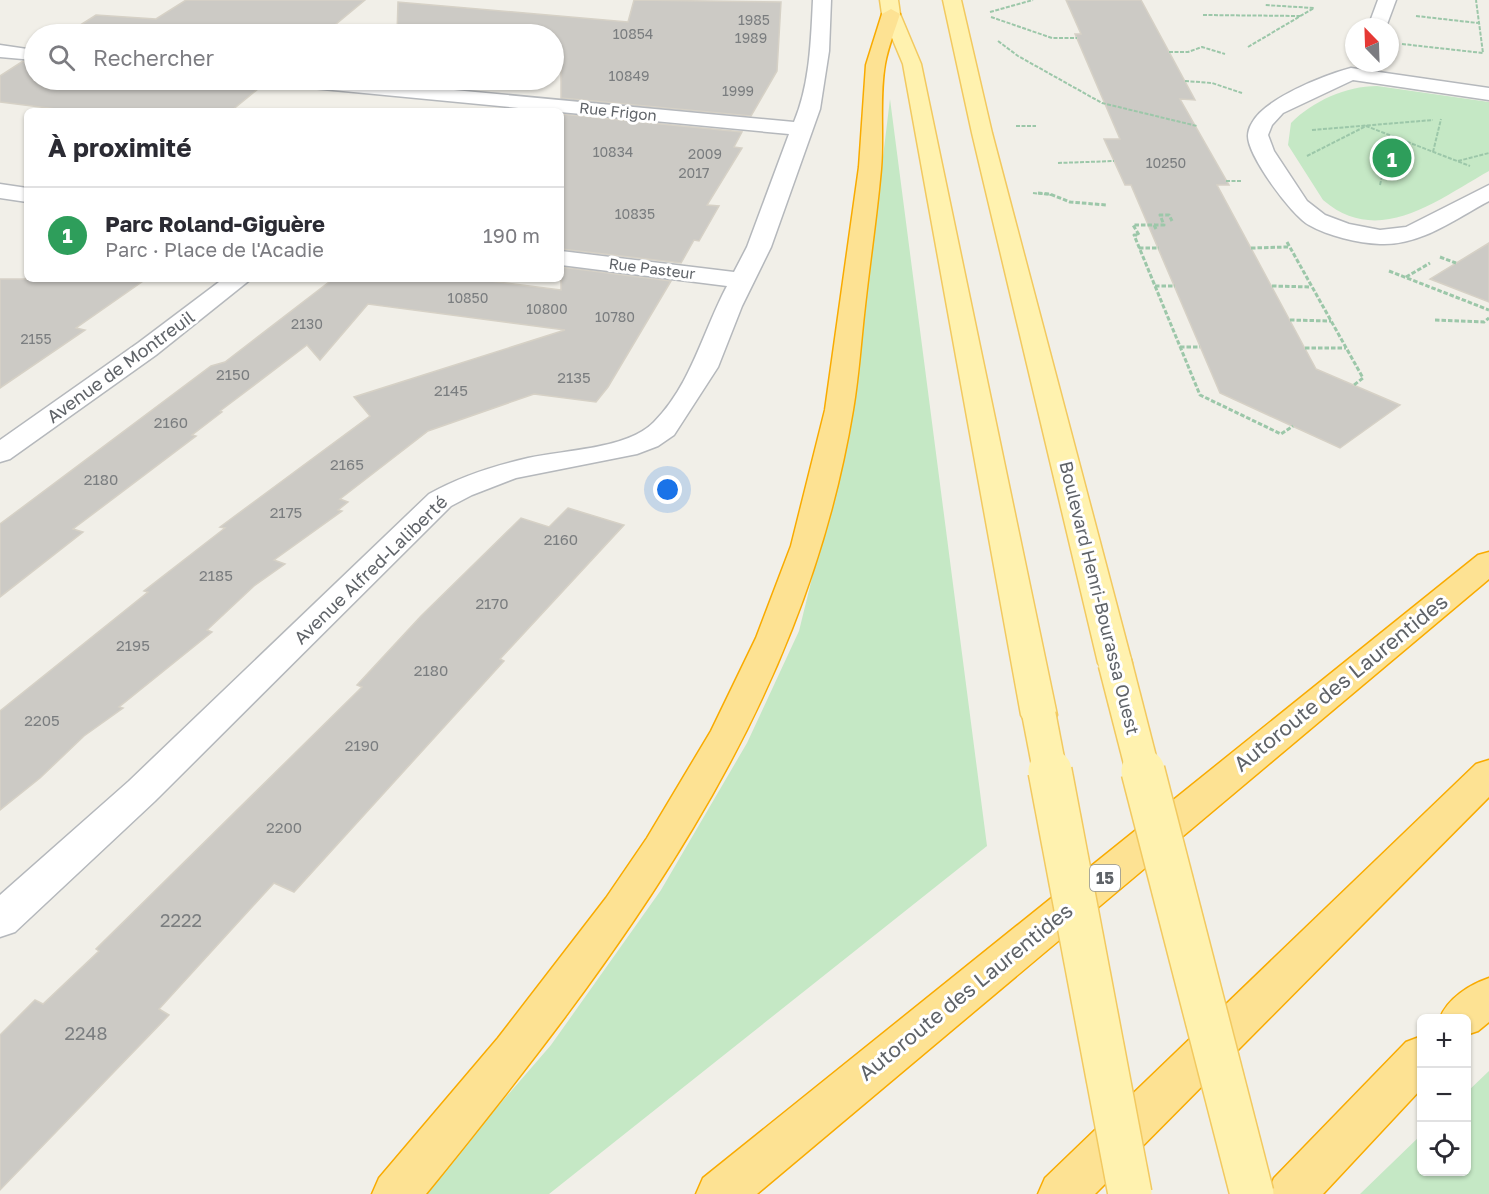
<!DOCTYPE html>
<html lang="fr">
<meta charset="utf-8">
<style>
:root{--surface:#fff;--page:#f2f2f3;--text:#2b2b33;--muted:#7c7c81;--line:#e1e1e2;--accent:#0f766e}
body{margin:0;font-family:"Golos Text",sans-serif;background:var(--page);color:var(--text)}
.controls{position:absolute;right:18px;bottom:18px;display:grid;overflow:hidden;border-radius:9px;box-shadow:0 2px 4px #0004}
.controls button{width:54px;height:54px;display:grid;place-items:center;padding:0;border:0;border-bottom:2px solid var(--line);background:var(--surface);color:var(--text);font:30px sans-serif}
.compass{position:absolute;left:1345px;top:18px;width:54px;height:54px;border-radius:50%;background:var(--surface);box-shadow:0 2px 4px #0004;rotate:337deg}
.you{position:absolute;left:668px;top:490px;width:21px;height:21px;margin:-15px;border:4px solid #fff;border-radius:50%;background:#1a73e8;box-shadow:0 0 0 9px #1a73e833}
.badge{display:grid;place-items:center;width:39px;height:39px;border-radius:50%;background:var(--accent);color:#fff;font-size:20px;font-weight:700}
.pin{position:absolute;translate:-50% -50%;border:3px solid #fff;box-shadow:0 2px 6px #0006}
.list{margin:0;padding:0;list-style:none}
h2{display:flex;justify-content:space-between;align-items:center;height:78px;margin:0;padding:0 24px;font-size:26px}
h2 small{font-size:20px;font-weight:400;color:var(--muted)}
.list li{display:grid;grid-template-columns:39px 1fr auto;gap:18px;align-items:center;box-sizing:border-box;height:96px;padding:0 24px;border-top:2px solid var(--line)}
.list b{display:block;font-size:22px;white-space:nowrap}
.list p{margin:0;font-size:20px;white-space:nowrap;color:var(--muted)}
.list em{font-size:20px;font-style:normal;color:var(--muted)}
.icon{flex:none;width:33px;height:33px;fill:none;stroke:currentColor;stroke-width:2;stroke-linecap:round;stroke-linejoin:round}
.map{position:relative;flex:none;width:1489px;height:1194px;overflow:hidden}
.search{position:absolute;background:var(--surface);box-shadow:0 2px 4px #0004;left:24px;top:24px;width:540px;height:66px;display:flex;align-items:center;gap:15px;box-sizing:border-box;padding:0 21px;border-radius:33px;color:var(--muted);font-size:22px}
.panel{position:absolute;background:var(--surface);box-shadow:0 2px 4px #0004;left:24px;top:108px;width:540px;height:174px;border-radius:9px}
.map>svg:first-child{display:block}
</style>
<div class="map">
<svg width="1489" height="1194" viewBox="0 0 1489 1194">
<rect width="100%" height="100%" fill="#f1efe8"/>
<g fill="#c5e8c5">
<path d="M 1377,86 L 1489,102 L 1489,171 C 1437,200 1379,248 1323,200 L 1288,145 L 1291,123 C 1313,101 1346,86 1377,86 Z"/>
<polygon points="890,99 987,846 549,1194 422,1194 551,1045 661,890 747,743 799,631 826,521 857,372"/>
<polygon points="1489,1071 1489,1194 1360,1194 1421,1135 1422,1172 1466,1172 1467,1092"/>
</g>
<g fill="#cccac5" stroke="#d6d1c6" stroke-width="1.5">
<polygon points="186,0 365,0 324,34 66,34 96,15 156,19"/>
<polygon points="634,0 781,2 777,71 751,116 561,98 561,66 554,74 554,34 397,34 398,2 628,22"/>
<polygon points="1066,0 1141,0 1195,100 1180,99 1229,185 1217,185 1316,369 1400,405 1340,448 1220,393 1131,185 1125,185 1104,139 1120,139 1075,34 1081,34"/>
<polygon points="23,61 34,62 34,80 269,80 231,111 72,111 0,102 0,76"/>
<polygon points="561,114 742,132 734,147 742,148 707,205 719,206 699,241 694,240 681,263 561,249"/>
<polygon points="1489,243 1489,302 1430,279"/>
<polygon points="561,267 671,281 608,387 596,402 534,394 428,431 340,499 348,502 338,510 342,511 274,560 285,564 254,586 207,630 212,632 119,707 123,708 84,736 40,778 0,810 0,711 148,592 144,591 225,528 220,527 370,416 354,397 565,330 368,304 320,360 307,345 220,411 222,412 192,435 196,436 73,529 83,532 0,597 0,524 211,366 225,362 333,279 474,279 561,290"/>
<polygon points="0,279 146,279 76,328 85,330 0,388"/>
<polygon points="568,508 624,525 500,659 504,661 294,892 274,883 159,1009 169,1015 0,1190 0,1035 35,1000 43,1004 99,951 96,949 362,687 357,685 421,616 521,518 549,527"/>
</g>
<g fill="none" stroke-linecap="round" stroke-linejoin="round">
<defs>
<g id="street">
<path d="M 813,0 L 831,0 L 829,51 L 820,109 L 771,247 L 742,306 L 718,367 L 674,435 L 658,446 L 637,454 L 516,478 L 472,495 L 451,506 L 155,801 L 15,932 L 0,937 L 0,895 L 129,781 L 429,494 C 461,476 493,466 528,458 C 564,450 628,449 654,422 C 691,385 703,331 727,286 L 561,265 L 561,251 L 734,272 L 747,247 L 789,134 L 291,86 L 284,84 L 282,80 L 347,80 L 794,122 C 810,84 811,40 813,0 Z"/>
<polygon points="1378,0 1396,0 1386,27 1368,27"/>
<polygon points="0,45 34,50 34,60 0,57"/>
<path d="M 1351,68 L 1489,88 L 1489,100 L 1353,80 L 1283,113 L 1272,125 L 1268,135 L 1274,151 L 1307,201 L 1325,215 L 1349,224 L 1380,230 L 1406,227 L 1489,185 L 1489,201 C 1455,219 1420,246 1380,244 C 1358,243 1328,236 1309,225 C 1291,215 1248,156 1248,136 C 1248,132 1250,126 1252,123 C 1265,98 1325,75 1351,68 Z"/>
<polygon points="0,184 27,188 27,202 0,198"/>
<polygon points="223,279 251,279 156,355 10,459 0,462 0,440 138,343"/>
</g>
<g id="primary">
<polygon points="880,0 898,0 900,14 921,64 1057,715 1052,724 1039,728 1026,724 1021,715 903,64 882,14"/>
<polygon points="943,0 961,0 992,133 1132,663 1127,671 1115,675 1103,671 1098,663 972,133"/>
</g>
<g id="highway">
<path d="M 891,9 L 900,14 C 895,30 888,47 885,64 C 879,98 884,135 881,169 C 877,215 870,260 865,306 C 861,340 859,375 853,410 C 802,719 618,957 426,1194 L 372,1194 L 379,1178 L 498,1038 L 606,898 L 647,838 L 711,731 L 756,638 L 791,546 L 825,410 L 859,167 L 866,65 L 882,14 Z"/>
<polygon points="1489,552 1489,579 757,1194 696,1194 703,1178 1478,555"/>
<polygon points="1489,760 1489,797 1095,1194 1038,1194 1045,1178 1476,764"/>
<path d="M 1489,978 L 1489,1022 L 1478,1031 L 1466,1035 L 1466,1018 L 1440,1018 C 1448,998 1469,985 1489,978 Z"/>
<polygon points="1422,1036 1422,1088 1323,1194 1267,1194 1274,1178 1406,1042"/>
</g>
</defs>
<use href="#street" stroke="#b5b8bc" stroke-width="3"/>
<use href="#primary" stroke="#f2c960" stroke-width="3"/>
<use href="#highway" stroke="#f9ab00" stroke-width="3"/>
<g stroke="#9cc7a9" stroke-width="2" stroke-dasharray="4 1.5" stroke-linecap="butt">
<polyline points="990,12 1033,0"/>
<polyline points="1203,15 1300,16"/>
<polyline points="1416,16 1478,23"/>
<polyline points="991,17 1052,38 1077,38"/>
<polyline points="998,41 1018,56 1102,103 1197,126"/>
<polyline points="1402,44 1483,53 1476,0"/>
<polyline points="1248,47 1314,8 1265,5"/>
<polyline points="1169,52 1188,52 1202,47 1225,54"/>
<polyline points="1185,81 1212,83 1242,93"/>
<polyline points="1016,126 1036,126"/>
<polyline points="1312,130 1433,120"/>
<polyline points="1433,152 1441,119"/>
<polyline points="1307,156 1366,126 1470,166"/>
<polyline points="1458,161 1489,153"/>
<polyline points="1058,163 1114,161"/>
<polyline points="1226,181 1241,181"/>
<polyline points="1380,185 1390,140 1396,137"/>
<polyline points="1033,193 1052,195"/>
</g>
<g stroke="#9cc7a9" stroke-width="3" stroke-dasharray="4.5 2" stroke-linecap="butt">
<polyline points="1038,193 1050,194 1070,202 1106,205"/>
<polyline points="1154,225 1164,225 1160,215 1169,215 1172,221"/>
<polyline points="1156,229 1154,225 1133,225 1139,235 1134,235 1200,395 1281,434 1293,426"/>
<polyline points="1287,242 1363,378 1354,385"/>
<polyline points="1139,248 1159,248"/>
<polyline points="1251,248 1288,247"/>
<polyline points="1440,257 1456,263"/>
<polyline points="1389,271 1489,310"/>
<polyline points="1406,277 1430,263"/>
<polyline points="1155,286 1175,286"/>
<polyline points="1272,286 1311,287"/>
<polyline points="1290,320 1331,321"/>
<polyline points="1435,320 1484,322 1489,318"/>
<polyline points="1180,347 1200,347"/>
<polyline points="1305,348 1346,348"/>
</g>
<use href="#street" fill="#fff" fill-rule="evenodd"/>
<use href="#primary" fill="#fff2af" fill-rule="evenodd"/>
<use href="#highway" fill="#fde293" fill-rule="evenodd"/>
<defs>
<g id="primary-bridge-far1">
<polyline points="1115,663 1143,772"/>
<polyline points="1039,715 1050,772"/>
</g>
<g id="primary-bridge">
<polyline points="1050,771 1130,1194"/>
<polyline points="1143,771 1252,1194"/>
</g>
</defs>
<use href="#primary-bridge-far1" stroke="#f2c960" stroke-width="36" stroke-linecap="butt"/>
<use href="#primary-bridge" stroke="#f2c960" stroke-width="46" stroke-linecap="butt"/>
<use href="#primary-bridge-far1" stroke="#fff2af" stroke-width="33"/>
<use href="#primary-bridge" stroke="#fff2af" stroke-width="43"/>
</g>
<g text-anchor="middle" stroke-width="6" stroke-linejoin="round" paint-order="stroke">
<g font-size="14" fill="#7a7d7f">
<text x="754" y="25">1985</text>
<text x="633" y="39">10854</text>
<text x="751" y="43">1989</text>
<text x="629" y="81">10849</text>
<text x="738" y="96">1999</text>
<text x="613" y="157">10834</text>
<text x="705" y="159">2009</text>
<text x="1166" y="168">10250</text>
<text x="694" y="178">2017</text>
<text x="635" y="219">10835</text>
<text x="468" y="303">10850</text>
<text x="547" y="314">10800</text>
<text x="615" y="322">10780</text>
<text x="307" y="329">2130</text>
<text x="36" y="344">2155</text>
</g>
<g font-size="15" fill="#5f6368" stroke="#fff">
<text transform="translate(618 112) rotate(6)" y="5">Rue Frigon</text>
<text transform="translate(652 269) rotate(7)" y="5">Rue Pasteur</text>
</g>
<g font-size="15" fill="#7a7d7f">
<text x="233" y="380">2150</text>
<text x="574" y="383">2135</text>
<text x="451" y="396">2145</text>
<text x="171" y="428">2160</text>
<text x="347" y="470">2165</text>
<text x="101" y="485">2180</text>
<text x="286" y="518">2175</text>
<text x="561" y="545">2160</text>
<text x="216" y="581">2185</text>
<text x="492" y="609">2170</text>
<text x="133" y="651">2195</text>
<text x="431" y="676">2180</text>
<text x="42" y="726">2205</text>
<text x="362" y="751">2190</text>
<text x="284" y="833">2200</text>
</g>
<rect fill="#fff" stroke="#8f9295" stroke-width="1.5" x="1090" y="865" width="30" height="26" rx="4.5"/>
<g font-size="16" font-weight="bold" fill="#5f6368">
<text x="1105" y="884">15</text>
</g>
<g font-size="18" fill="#5f6368" stroke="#fff">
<text transform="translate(121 367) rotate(-36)" y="6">Avenue de Montreuil</text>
<text transform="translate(371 570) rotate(-44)" y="6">Avenue Alfred-Laliberté</text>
<text transform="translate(1099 598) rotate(76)" y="6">Boulevard Henri-Bourassa Ouest</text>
</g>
<g font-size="18" fill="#7a7d7f">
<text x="181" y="927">2222</text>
<text x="86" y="1040">2248</text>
</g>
<g font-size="21" fill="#5f6368" stroke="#fff">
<text transform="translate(1341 683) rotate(-39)" y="7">Autoroute des Laurentides</text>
<text transform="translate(966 992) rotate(-39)" y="7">Autoroute des Laurentides</text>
</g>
</g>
</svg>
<div class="controls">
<button>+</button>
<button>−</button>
<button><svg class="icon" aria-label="locate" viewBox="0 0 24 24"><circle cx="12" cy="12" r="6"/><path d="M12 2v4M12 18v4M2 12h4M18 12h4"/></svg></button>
</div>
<svg class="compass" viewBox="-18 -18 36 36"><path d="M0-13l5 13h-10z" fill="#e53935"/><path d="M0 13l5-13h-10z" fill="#7c7c81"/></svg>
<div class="you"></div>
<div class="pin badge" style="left:1392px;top:158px;background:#2e9e5b">1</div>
<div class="search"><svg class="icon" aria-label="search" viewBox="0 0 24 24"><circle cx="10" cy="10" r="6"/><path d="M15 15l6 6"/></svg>Rechercher</div>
<section class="panel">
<h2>À proximité<small></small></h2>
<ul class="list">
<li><span class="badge" style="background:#2e9e5b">1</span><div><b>Parc Roland-Giguère</b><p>Parc · Place de l'Acadie</p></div><em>190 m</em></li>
</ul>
</section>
</div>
